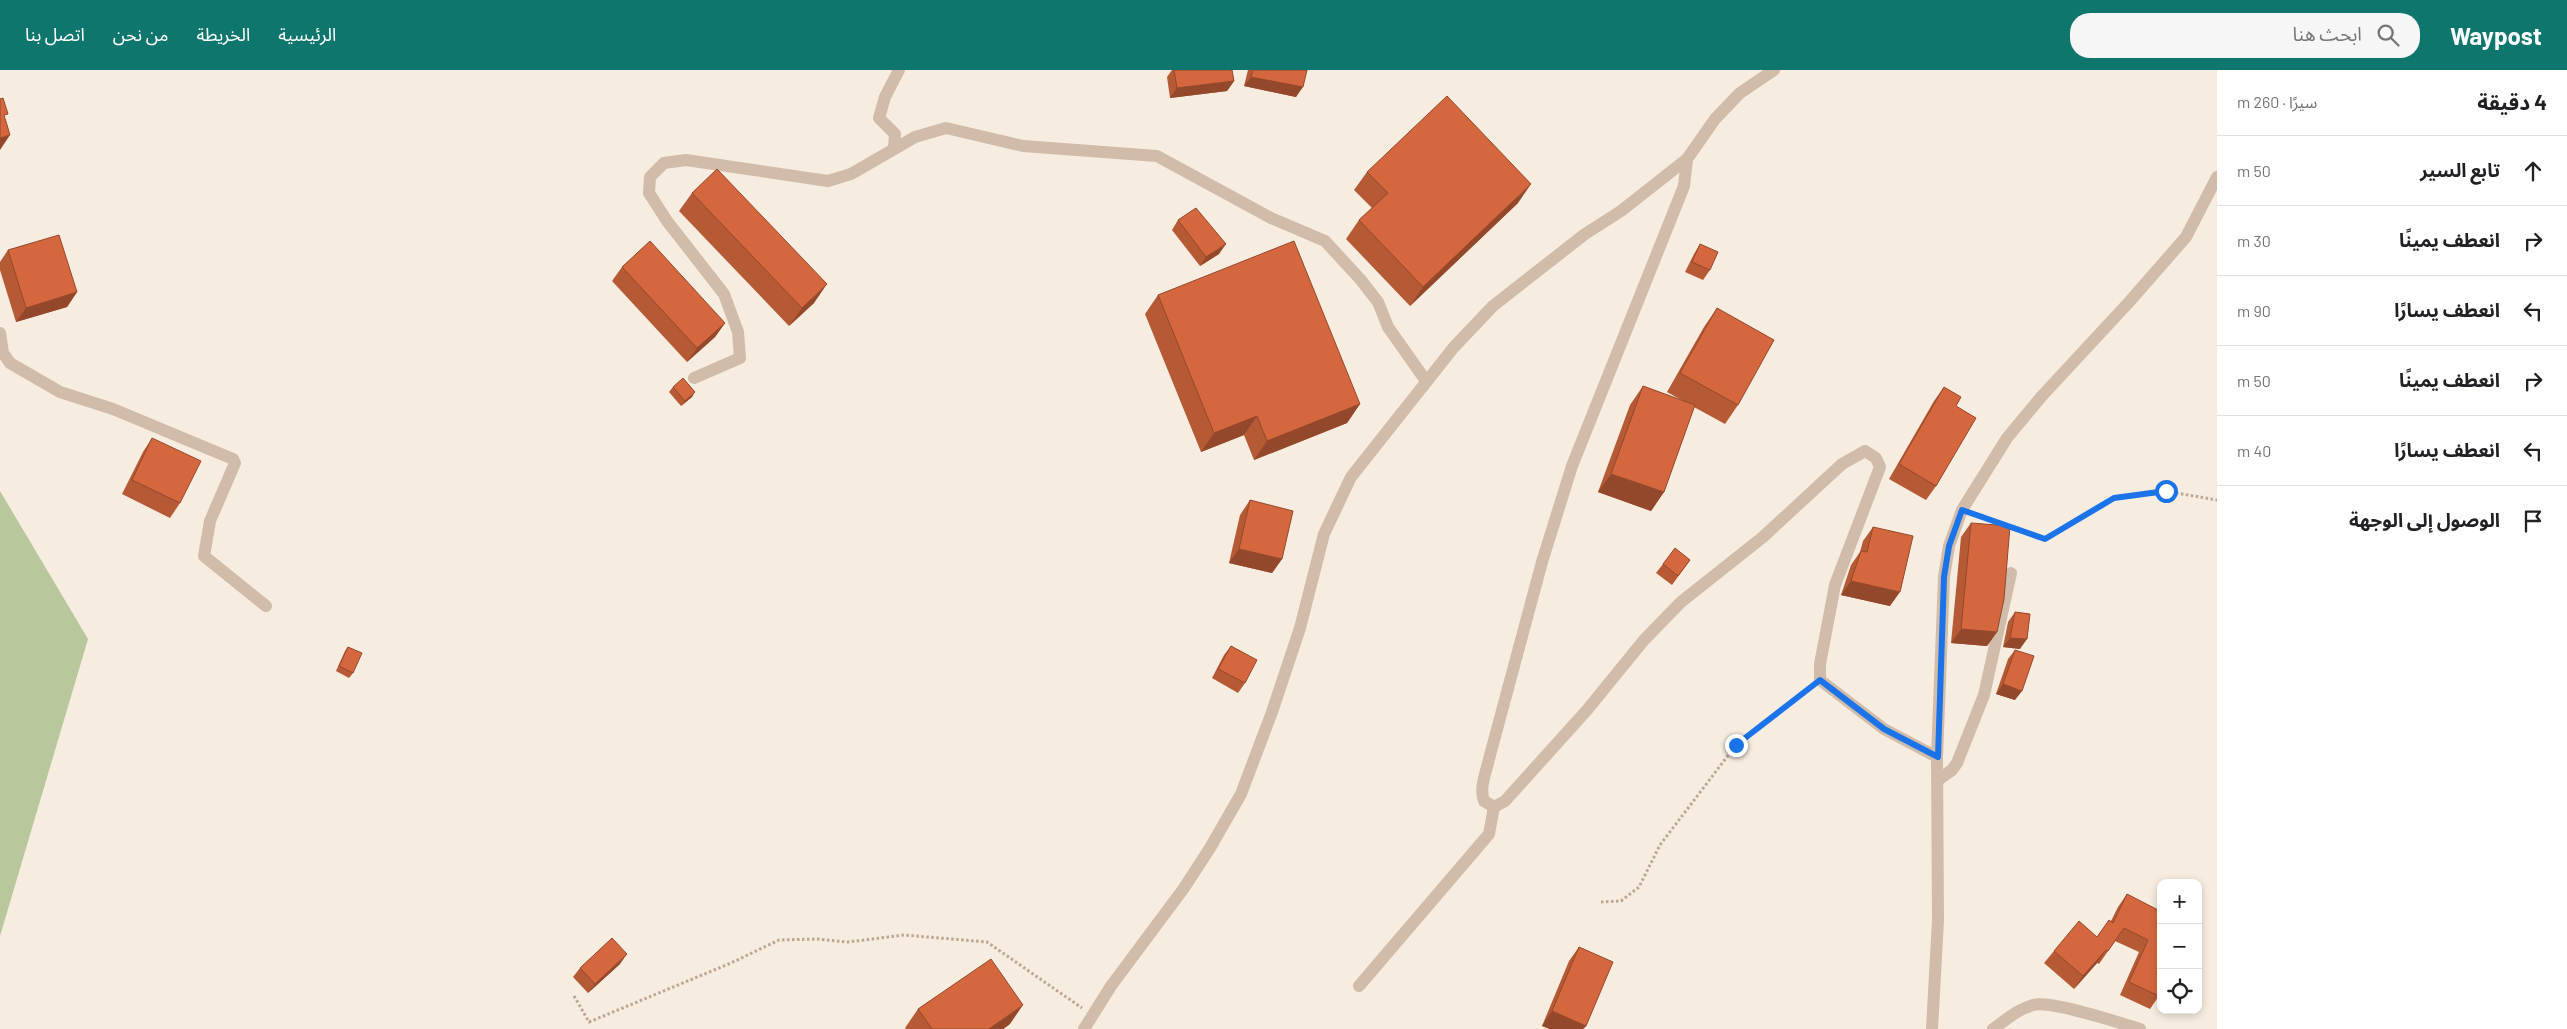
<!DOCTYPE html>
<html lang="ar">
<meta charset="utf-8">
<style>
:root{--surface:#fff;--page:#f6f6f6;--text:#202124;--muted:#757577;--line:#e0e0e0;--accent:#0f766e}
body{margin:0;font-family:Barlow,"Noto Sans Arabic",sans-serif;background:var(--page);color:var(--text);direction:rtl}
.controls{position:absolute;right:15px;bottom:15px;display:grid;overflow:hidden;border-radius:10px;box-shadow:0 2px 8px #0003}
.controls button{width:45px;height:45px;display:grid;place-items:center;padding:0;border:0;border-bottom:1px solid var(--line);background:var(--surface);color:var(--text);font:25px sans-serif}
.stop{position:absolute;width:15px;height:15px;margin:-11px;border:4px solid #1a73e8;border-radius:50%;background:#fff}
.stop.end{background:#1a73e8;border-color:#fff;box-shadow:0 1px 5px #0008}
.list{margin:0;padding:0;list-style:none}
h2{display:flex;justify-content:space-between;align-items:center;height:65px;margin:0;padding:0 20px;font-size:21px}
h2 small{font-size:16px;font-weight:400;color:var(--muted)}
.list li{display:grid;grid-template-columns:32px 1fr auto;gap:15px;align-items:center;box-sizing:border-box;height:70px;padding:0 20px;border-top:1px solid var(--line)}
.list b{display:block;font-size:19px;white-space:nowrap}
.list em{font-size:16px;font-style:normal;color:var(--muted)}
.icon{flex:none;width:28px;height:28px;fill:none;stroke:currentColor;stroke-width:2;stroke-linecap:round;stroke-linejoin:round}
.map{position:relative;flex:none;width:2217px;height:959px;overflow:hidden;direction:ltr}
header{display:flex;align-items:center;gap:30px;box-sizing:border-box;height:70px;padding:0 25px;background:var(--accent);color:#fff}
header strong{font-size:24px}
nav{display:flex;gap:28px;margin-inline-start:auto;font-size:18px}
.search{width:350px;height:45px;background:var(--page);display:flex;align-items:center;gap:12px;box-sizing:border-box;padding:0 18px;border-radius:20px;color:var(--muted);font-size:19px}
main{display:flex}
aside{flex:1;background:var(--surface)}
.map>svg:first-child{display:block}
</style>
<header>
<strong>Waypost</strong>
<div class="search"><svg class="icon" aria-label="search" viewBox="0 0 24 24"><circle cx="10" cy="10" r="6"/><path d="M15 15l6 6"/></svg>ابحث هنا</div>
<nav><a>الرئيسية</a><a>الخريطة</a><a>من نحن</a><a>اتصل بنا</a></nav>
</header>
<main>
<aside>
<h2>4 دقيقة<small>سيرًا · 260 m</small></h2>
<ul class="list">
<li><svg class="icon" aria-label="ahead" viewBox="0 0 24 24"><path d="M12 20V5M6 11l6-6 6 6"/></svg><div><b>تابع السير</b></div><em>50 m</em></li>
<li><svg class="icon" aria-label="right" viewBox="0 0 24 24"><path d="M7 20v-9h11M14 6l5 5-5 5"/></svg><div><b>انعطف يمينًا</b></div><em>30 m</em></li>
<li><svg class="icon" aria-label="left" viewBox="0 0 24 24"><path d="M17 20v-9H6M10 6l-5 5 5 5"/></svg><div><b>انعطف يسارًا</b></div><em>90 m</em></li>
<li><svg class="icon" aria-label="right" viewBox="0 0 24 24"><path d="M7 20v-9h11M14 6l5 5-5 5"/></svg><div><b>انعطف يمينًا</b></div><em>50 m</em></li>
<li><svg class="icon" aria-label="left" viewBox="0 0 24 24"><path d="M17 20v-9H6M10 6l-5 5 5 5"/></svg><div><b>انعطف يسارًا</b></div><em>40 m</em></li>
<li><svg class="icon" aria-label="arrive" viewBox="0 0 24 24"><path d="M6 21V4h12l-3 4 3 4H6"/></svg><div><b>الوصول إلى الوجهة</b></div></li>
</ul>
</aside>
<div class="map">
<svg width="2217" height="959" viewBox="0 0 2217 959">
<rect width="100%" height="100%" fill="#f6ecdf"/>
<polygon fill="#b8c79c" points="0,421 88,569 0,866"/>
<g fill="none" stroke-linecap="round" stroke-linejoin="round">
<g stroke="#bca692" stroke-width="3" stroke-dasharray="2.5 2.5" stroke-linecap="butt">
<polyline points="1977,445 2045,469 2114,428 2165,421 2217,430"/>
<polyline points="1601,832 1621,831 1639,817 1660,775 1736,675 1809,618"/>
<polyline points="574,926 589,952 731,893 779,870 818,869 848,872 904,865 987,872 1082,938"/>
</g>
<g stroke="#d0bca8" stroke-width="12">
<polyline points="894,77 895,64 879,48 885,27 899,0"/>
<path d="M 1687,89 L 1684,116 L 1572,396 L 1542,492 L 1489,689 C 1486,703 1479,718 1484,731 L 1494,737 L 1505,731 L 1587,640 L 1644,570 L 1681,532 L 1763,467 L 1842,394 L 1865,381 L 1876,388 L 1880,397 L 1835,515 L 1820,594 L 1820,610 L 1884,659 L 1937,687"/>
<polyline points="0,263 3,283 10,293 60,322 113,339 233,389 235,393 210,451 204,486 266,536"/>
<polyline points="694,308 740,288 738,262 724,224 667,151 649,123 650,107 664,93 686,90 828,111 851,104 915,67 946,58 1023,76 1157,86 1271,148 1325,171 1360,209 1378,232 1388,257 1426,311"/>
<polyline points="1938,710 1952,700 1957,693 1984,625 2011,503"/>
<polyline points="1359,916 1489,764 1494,737"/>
<polyline points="1084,959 1111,916 1184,818 1210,778 1241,724 1272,642 1300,558 1324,464 1351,407 1454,277 1493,236 1585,164 1621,141 1687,89 1715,49 1740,23 1774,0"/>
<path d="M 1993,959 C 2006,950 2018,939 2033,935 C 2052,930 2119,953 2140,959"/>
</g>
<polyline stroke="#d0bca8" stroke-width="12" points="1932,959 1938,850 1937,687 1944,507 1949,476 1962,440 2007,368 2041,327 2130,231 2186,167 2217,107"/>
</g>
<g fill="#b65935">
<polygon points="1172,0 1232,0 1234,11 1227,21 1170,28 1167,7"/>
<polygon points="1248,0 1307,0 1296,27 1244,16"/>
<polygon points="1367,102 1518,133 1410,236 1346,169 1359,150 1372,138 1354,120"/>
<polygon points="692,123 814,233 789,256 679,141"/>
<polygon points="1178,150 1219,184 1200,196 1172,160"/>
<polygon points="1700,174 1710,200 1703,210 1685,202 1694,184"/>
<polygon points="8,180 77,222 67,237 16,252 0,200 0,192"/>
<polygon points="622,197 725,253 715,267 687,292 612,211"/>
<polygon points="1158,225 1360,334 1347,353 1254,390 1244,365 1201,382 1145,244"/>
<polygon points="1717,238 1738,335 1725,354 1694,337 1664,422 1651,441 1598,422 1630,335 1643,316 1685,332 1667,322 1704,257"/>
<polygon points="673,317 692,327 681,336 669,322"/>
<polygon points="1944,317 1956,336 1936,416 1926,430 1889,409 1934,331"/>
<polygon points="152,368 180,433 170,448 122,424 143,382"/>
<polygon points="1250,430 1282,489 1272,503 1229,493 1240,445"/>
<polygon points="1971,453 1997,562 1987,576 1951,573 1961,467"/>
<polygon points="1873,457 1890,536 1841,525 1851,495 1860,482 1863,471"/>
<polygon points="1690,490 1672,515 1656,503 1663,494"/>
<polygon points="2015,542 2020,579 2003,577 2008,552"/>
<polygon points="1231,576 1245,613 1238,623 1212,608 1224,585"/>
<polygon points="348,577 353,603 349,608 336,601 345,581"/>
<polygon points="2015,580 2015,630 1996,624 2008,589"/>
<polygon points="2127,824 2159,841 2161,838 2161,923 2150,939 2120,925 2139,882 2115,871 2099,894 2097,893 2074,919 2044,893 2054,881 2097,867 2111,851 2118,837"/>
<polygon points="1579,877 1586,956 1583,959 1550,959 1542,956 1569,891"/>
<polygon points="620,894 588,923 573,907 580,898"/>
<polygon points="918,939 1010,954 1003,959 906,959 905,958"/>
</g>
<g fill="#94482b">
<polygon points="1251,7 1303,17 1296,27 1244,16"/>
<polygon points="1234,11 1227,21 1170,28 1177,18"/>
<polygon points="10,65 0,80 0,68"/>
<polygon points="1531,114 1518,133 1410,236 1423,217"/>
<polygon points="1226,174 1219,184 1200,196 1206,187"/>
<polygon points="827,214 814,233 789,256 802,238"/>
<polygon points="77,222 67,237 16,252 26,238"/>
<polygon points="725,253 715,267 687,292 697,278"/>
<polygon points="695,322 692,327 681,336 685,331"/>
<polygon points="1360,334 1347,353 1254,390 1267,371"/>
<polygon points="1257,346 1244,365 1201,382 1214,363"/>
<polygon points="1611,404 1664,422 1651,441 1598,422"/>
<polygon points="1239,479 1282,489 1272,503 1229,493"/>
<polygon points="1851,511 1900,522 1890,536 1841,525"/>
<polygon points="1961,559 1997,562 1987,576 1951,573"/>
<polygon points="2010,568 2027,569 2020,579 2003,577"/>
<polygon points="2003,614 2022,621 2015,630 1996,624"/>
<polygon points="2106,880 2097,893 2074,919 2083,906"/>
<polygon points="627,884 620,894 588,923 595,914"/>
<polygon points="1023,935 1010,954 1003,959 989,959"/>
<polygon points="1552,941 1586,956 1583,959 1550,959 1542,956"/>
</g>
<g fill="#d4673e" stroke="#94482b">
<polygon points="1174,0 1232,0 1234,11 1177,18"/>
<polygon points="1253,0 1307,0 1303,17 1251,7"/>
<polygon points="1447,26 1531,114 1423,217 1359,150 1388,123 1367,102"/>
<polygon points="3,28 8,44 4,45 10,65 0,68 0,29"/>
<polygon points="717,99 827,214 802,238 692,123"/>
<polygon points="1196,138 1226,174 1206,187 1178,150"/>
<polygon points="59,165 77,222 26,238 8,180"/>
<polygon points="650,171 725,253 697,278 622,197"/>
<polygon points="1294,171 1360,334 1267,371 1257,346 1214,363 1158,225"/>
<polygon points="1700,174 1718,182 1710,200 1692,192"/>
<polygon points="1717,238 1774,270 1738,335 1680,303"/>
<polygon points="683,308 695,322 685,331 673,317"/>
<polygon points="1643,316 1695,335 1664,422 1611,404"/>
<polygon points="1944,317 1961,327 1956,336 1976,348 1936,416 1899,394"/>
<polygon points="152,368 201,391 180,433 132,410"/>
<polygon points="1250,430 1293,441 1282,489 1239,479"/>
<polygon points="1971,453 2010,456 2004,529 1997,562 1961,559"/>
<polygon points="1873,457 1913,466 1900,522 1851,511 1861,481 1867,482"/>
<polygon points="1675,478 1690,490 1678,506 1663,494"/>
<polygon points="2015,542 2030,544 2027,569 2010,568"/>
<polygon points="1231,576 1257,590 1245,613 1218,599"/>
<polygon points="348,577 362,583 353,603 339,596"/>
<polygon points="2015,580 2034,586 2022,621 2003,614"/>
<polygon points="2127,824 2160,841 2161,840 2161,923 2159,926 2129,912 2148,870 2124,858 2108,881 2106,880 2083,906 2054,881 2079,851 2097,867 2109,850 2113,853"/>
<polygon points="612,868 627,884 595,914 580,898"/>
<polygon points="1579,877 1613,892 1586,956 1552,941"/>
<polygon points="991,889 1023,935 989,959 932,959 918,939"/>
</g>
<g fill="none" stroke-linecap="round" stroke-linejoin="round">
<polyline stroke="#1a73e8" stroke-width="6" points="1736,675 1820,610 1884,659 1938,687 1944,507 1949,476 1962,440 2045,469 2114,428 2166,421"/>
</g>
</svg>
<div class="controls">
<button>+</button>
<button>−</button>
<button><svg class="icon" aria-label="locate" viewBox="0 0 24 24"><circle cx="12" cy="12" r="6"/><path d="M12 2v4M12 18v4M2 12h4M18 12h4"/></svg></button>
</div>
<div class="stop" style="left:2166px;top:421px"></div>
<div class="stop end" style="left:1736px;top:675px"></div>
</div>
</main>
